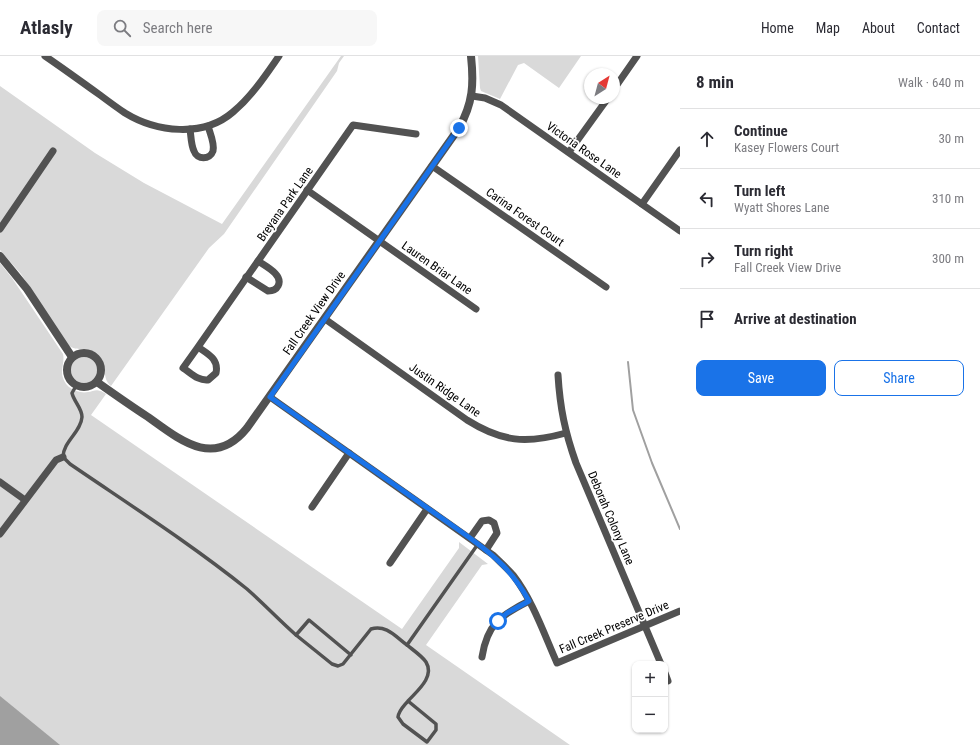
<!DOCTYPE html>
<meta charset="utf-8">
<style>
:root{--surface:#fff;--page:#f7f7f7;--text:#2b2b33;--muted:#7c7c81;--line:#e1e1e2;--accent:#1a73e8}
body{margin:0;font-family:"Roboto Condensed",sans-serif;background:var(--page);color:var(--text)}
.controls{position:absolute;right:12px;bottom:12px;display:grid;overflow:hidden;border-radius:8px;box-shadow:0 1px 3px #0004}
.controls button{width:36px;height:36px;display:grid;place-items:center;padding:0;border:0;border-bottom:1px solid var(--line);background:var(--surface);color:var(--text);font:20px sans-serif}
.compass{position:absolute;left:584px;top:12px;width:36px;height:36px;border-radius:50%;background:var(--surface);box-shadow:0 1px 3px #0004;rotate:36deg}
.stop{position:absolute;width:12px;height:12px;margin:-9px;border:3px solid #1a73e8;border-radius:50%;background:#fff}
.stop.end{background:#1a73e8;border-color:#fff;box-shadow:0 1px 4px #0008}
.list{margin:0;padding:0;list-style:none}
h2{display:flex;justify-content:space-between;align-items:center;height:52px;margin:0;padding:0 16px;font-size:17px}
h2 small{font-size:13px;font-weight:400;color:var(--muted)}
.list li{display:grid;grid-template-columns:26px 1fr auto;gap:12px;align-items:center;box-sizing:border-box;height:60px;padding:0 16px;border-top:1px solid var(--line)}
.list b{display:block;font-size:15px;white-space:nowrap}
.list p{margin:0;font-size:13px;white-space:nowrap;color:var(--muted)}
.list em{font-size:13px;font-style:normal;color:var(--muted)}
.actions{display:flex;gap:8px;padding:12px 16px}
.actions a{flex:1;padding:9px 0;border:1px solid var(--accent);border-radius:8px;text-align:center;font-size:14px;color:var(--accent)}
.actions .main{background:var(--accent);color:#fff}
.icon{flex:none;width:22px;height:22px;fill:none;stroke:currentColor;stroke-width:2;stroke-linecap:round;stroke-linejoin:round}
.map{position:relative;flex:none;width:680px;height:689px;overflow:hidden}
header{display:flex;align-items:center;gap:24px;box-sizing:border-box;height:56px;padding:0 20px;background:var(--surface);border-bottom:1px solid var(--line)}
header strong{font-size:19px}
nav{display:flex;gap:22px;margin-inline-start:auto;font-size:14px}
.search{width:280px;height:36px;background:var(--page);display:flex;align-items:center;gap:10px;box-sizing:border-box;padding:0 14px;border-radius:8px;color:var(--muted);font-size:15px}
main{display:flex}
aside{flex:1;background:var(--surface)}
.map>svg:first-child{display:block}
</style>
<header>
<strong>Atlasly</strong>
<div class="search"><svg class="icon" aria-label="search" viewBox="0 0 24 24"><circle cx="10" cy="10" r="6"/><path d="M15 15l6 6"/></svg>Search here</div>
<nav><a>Home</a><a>Map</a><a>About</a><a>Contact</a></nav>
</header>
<main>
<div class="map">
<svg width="680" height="689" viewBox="0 0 680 689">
<rect width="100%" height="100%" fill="#fff"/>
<g fill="#d9d9d9">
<path d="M 341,0 L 344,0 L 339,7 L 337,15 L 224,178 L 209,192 L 111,330 C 101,322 108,309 99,300 C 89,289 77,297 68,289 L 21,218 L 0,194 L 0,30 L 95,97 L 144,127 L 222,168 Z"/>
<polygon points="478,0 581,0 559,32 524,7 518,9 500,43 481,35 480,32"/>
<path d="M 0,207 L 12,222 L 63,298 C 65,306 60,314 63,322 C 66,332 78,338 88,336 C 92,336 96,333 100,335 C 102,335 104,337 106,338 L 91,359 L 402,573 L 459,492 L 459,486 L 488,508 L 482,509 L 426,589 L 570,689 L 0,689 Z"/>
<circle cx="84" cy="314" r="13"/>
</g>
<polygon fill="#a0a0a0" points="0,640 60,689 0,689"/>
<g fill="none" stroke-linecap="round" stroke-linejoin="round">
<polyline stroke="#a0a0a0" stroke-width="2" points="628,306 633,354 652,407 680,473"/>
<g stroke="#525252" stroke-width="3.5">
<path d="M 76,330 L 72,337 C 74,346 82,352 82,361 C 81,376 63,386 63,401 L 70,408 C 130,449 191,488 247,533 C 264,548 279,564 296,579"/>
<path d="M 407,589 C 413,594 422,600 426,606 C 435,621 417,635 408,645 C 404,650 399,654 398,661 L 403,668 L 427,686 L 436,674 L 436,668 L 408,645"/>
<path d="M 351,599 L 309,564 L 296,579 L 332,608 L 338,610 L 343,608 L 371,573 C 386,568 396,581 407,589 L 478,488"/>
</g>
<g stroke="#525252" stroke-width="7">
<path d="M 45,0 C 64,13 82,26 100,39 C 108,45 116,51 125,57 C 156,76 203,82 233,56 C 252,40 265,20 279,0"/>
<polyline points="614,33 637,0"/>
<polyline points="472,40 485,42 501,49 680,175"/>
<path d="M 190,73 C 191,80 191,89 194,95 C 197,104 210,104 213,95 C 215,88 210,77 208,70"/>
<polyline points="569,96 608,42"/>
<polyline points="432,110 606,231"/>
<polyline points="307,134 476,253"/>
<polyline points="642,148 680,94"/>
<polyline points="0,173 53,95"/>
<path d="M 246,221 L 268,235 C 273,235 276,234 278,230 C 284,219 265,210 258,205"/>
<path d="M 325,263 L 467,364 C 502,386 526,388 566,377"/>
<path d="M 198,291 L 183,312 C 191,317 198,325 208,324 L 216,317 C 219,303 208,298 198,291 L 353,69 L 416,78"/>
<path d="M 558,319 C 560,352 565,376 576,407 L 661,608"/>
<path d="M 270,341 L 493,499 C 500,506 507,512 513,519 C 533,545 544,578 557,607 L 680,555"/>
<polyline points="0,426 25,444"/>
<polyline points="312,451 349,397"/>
<polyline points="0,478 56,404 63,401"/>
<polyline points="470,482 482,465 489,464 494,467 497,477 486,494"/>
<polyline points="390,507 427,453"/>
<path d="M 482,601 C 487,568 501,559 529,545"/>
<polyline points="665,617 668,625"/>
</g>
<g stroke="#525252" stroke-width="8">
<polyline points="0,200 27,233 72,301"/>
<circle cx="84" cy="314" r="17"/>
<path d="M 97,326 C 114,338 131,350 148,361 C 180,384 214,413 247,372 L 459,72 C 473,47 474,28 471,0"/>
</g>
</g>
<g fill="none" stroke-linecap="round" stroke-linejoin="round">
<path stroke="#1a73e8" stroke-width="5" d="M 459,72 L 270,341 L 470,482 C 496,501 513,516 529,545 L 507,557 L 498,565"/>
</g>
<g text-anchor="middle" stroke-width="3.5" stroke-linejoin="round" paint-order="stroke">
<g font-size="12" fill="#000" stroke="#fff">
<text transform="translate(584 94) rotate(35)" y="4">Victoria Rose Lane</text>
<text transform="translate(285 148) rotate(-55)" y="4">Breyana Park Lane</text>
<text transform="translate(525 161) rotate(35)" y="4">Carina Forest Court</text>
<text transform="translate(437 212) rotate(35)" y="4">Lauren Briar Lane</text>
<text transform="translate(314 257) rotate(-55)" y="4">Fall Creek View Drive</text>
<text transform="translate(445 334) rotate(35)" y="4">Justin Ridge Lane</text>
<text transform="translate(611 462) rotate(67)" y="4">Deborah Colony Lane</text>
<text transform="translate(614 571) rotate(-23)" y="4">Fall Creek Preserve Drive</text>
</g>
</g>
</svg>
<div class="controls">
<button>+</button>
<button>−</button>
</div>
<svg class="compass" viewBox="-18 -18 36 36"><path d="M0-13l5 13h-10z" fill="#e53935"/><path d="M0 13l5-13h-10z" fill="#7c7c81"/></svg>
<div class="stop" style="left:498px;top:565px"></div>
<div class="stop end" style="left:459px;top:72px"></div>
</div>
<aside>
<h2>8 min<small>Walk · 640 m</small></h2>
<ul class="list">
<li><svg class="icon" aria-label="ahead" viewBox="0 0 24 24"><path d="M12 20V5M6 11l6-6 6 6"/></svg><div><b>Continue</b><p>Kasey Flowers Court</p></div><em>30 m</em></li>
<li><svg class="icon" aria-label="left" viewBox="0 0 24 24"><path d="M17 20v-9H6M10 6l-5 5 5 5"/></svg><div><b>Turn left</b><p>Wyatt Shores Lane</p></div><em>310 m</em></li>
<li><svg class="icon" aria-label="right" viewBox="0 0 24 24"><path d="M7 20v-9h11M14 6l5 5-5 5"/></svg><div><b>Turn right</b><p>Fall Creek View Drive</p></div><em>300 m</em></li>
<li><svg class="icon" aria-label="arrive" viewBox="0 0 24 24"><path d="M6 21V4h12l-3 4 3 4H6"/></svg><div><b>Arrive at destination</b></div></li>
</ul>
<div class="actions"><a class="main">Save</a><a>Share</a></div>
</aside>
</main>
